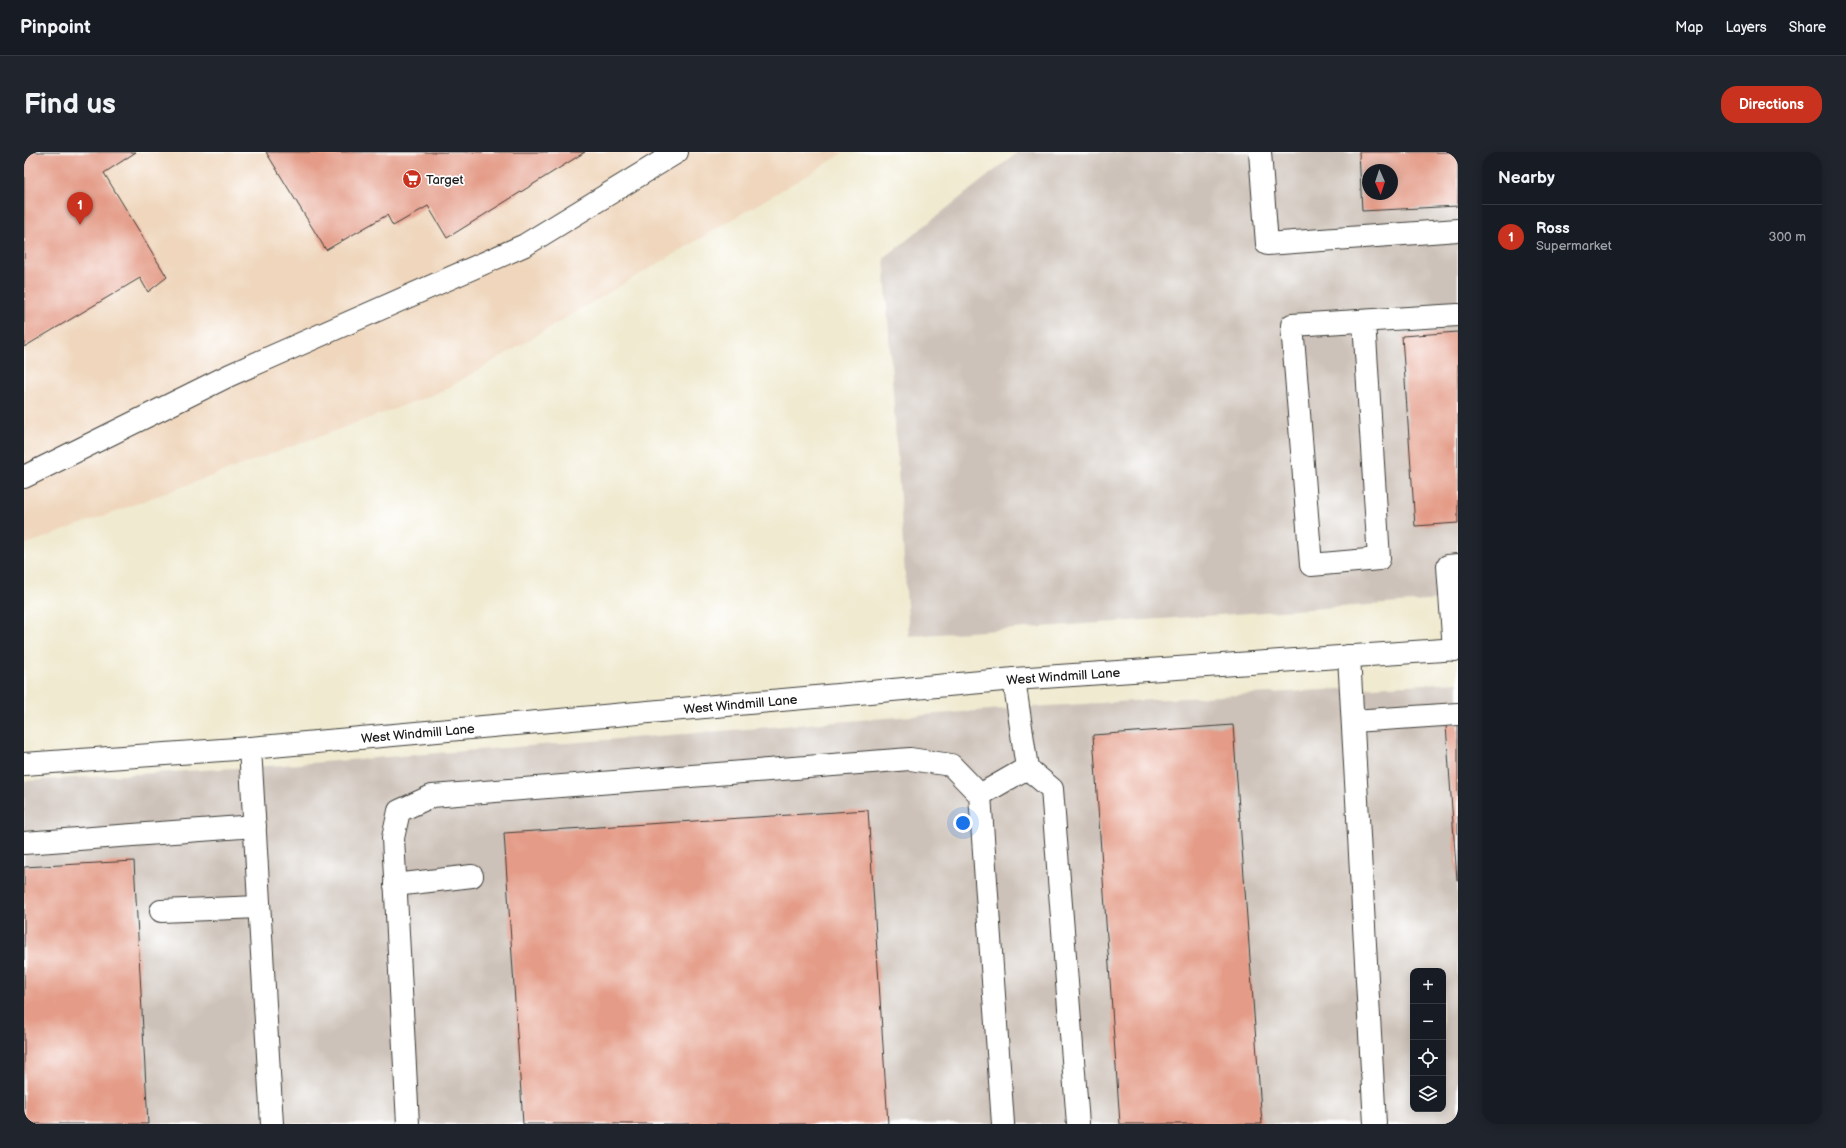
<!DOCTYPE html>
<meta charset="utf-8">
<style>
:root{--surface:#171b24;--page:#20242c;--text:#f1f3f6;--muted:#9ea1a6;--line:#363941;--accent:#c8321e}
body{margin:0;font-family:"Balsamiq Sans",sans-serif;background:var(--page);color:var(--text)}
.controls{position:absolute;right:12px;bottom:12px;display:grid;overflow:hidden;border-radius:8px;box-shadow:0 2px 10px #0003}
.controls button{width:36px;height:36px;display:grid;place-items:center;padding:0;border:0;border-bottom:1px solid var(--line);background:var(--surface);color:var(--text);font:20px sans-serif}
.compass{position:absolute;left:1338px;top:12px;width:36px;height:36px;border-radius:50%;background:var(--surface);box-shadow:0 2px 10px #0003;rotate:177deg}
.you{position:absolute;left:939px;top:671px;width:14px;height:14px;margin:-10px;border:3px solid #fff;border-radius:50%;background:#1a73e8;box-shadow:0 0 0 6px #1a73e833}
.badge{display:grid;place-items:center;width:26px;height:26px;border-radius:50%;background:var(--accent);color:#fff;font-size:13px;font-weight:700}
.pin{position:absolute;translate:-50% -33px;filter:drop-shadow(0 1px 2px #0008)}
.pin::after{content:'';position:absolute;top:21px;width:14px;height:12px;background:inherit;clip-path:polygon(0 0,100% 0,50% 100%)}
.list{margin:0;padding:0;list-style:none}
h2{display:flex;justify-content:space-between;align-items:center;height:52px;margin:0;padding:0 16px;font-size:17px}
h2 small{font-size:13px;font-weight:400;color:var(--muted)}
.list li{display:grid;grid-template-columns:26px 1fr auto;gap:12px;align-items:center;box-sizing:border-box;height:64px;padding:0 16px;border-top:1px solid var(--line)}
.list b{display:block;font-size:15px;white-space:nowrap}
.list p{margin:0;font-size:13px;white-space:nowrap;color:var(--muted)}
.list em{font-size:13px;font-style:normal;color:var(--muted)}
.icon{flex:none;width:22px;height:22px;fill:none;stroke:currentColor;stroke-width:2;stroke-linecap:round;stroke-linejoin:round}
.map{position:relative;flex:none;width:1434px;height:972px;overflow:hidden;border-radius:16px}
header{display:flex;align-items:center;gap:24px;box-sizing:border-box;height:56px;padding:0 20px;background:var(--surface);border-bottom:1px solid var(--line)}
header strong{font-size:19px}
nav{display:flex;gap:22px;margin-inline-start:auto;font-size:14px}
.intro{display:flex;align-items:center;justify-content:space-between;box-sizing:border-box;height:96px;padding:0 24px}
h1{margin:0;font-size:28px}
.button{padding:10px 18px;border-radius:16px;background:var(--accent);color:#fff;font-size:14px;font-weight:700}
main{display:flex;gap:24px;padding:0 24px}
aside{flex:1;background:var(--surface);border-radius:16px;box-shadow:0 2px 10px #0003}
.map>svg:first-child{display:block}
</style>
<header>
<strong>Pinpoint</strong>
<nav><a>Map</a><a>Layers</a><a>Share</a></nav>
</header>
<div class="intro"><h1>Find us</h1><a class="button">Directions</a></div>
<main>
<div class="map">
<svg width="1434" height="972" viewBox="0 0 1434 972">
<rect width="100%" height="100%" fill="#fff"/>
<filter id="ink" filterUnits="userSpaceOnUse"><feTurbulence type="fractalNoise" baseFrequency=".025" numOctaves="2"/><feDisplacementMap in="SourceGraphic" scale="8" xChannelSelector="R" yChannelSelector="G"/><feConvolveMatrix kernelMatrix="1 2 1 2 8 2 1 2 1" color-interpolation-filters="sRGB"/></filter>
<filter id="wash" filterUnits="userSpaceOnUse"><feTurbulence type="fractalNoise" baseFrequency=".012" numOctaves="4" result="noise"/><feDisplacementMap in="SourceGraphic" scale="16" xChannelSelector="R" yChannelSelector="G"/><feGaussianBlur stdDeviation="0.9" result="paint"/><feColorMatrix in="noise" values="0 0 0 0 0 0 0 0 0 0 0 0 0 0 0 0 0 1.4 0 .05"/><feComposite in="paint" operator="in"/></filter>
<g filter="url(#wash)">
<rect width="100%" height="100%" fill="#f0ead0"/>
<polygon fill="#efd6bc" points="0,0 819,0 810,7 419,239 0,393"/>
<g fill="#cdc2b9" fill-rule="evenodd">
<path d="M 994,0 L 1434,0 L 1434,447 L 885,484 L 860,106 ZM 1344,18 L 1368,18 L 1368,42 L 1344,42 Z"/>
<path d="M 1434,530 L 1434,972 L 0,972 L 0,629 L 261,613 L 991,556 ZM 1389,819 L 1419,819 L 1419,957 L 1389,957 Z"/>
</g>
<g id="blocks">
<g fill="#e49b87" fill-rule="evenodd">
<polygon points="0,0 112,0 80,21 143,125 124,140 116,126 0,195"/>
<polygon points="242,0 561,0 423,86 404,54 369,74 363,63 302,98"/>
<path d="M 1335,0 L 1434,0 L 1434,54 L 1338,59 ZM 1344,18 L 1368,18 L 1368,42 L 1344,42 Z"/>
<polygon points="1434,180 1434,371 1391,374 1378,184"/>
<polygon points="1434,572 1434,728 1433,728 1422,573"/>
<polygon points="1209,573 1238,972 1096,972 1069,583"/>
<polygon points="844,658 864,972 499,972 480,681"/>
<polygon points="110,709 124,972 0,972 0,715"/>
</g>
</g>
</g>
<g filter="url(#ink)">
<use href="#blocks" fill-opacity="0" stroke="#3c3b37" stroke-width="1"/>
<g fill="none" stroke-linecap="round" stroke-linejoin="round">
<defs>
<g id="minor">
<polyline points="1236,0 1243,92 1434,78"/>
<polyline points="1340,169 1355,407 1287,413 1268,173 1434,163"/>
<polyline points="0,325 206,223 501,93 653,0"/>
<polyline points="1430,498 1424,414 1434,413"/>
<polyline points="1325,504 1351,972"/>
<polyline points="990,527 1003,616 1028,637 1054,972"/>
<polyline points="1329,569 1434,562"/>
<polyline points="226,596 248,972"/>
<path id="s1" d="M 0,612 L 226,596 L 990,527 L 1434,497"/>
<polyline points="956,643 1003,616"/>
<polyline points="0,691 231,674"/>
<polyline points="371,733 448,724"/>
<polyline points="137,759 235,755"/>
<polyline points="384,972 369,686 375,659 408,644 886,607 927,613 956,643 979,972"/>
</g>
</defs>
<use href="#minor" stroke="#3c3b37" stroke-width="24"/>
<use href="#minor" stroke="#fff" stroke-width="22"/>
</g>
</g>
<defs>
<symbol id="supermarket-disc" viewBox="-11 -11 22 22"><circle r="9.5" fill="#c8321e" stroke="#fff"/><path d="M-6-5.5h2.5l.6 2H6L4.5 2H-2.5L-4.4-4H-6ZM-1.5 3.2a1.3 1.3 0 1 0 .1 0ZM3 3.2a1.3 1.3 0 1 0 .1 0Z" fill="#fff"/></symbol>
</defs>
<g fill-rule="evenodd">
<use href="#supermarket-disc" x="377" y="16" width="22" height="22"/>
</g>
<g text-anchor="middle" stroke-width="3.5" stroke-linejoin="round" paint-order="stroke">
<g font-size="13" fill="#1c1c1c" stroke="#fff" text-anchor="start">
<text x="402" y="32">Target</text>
</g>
<g font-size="13" fill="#1c1c1c" stroke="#fff">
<text dy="5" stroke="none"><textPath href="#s1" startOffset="1043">West Windmill Lane</textPath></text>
<text dy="5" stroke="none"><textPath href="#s1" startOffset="719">West Windmill Lane</textPath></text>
<text dy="5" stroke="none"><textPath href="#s1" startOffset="395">West Windmill Lane</textPath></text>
</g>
</g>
</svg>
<div class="controls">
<button>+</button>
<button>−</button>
<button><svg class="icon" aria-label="locate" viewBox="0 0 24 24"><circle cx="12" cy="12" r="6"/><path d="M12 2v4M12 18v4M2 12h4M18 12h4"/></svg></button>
<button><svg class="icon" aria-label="layers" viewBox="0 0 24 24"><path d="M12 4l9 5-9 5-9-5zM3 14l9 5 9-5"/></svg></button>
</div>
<svg class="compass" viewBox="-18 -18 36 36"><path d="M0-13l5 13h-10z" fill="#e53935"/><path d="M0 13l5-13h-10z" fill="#9ea1a6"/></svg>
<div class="you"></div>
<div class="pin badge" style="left:56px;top:73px">1</div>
</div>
<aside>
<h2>Nearby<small></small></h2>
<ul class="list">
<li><span class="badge">1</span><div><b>Ross</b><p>Supermarket</p></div><em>300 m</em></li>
</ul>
</aside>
</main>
